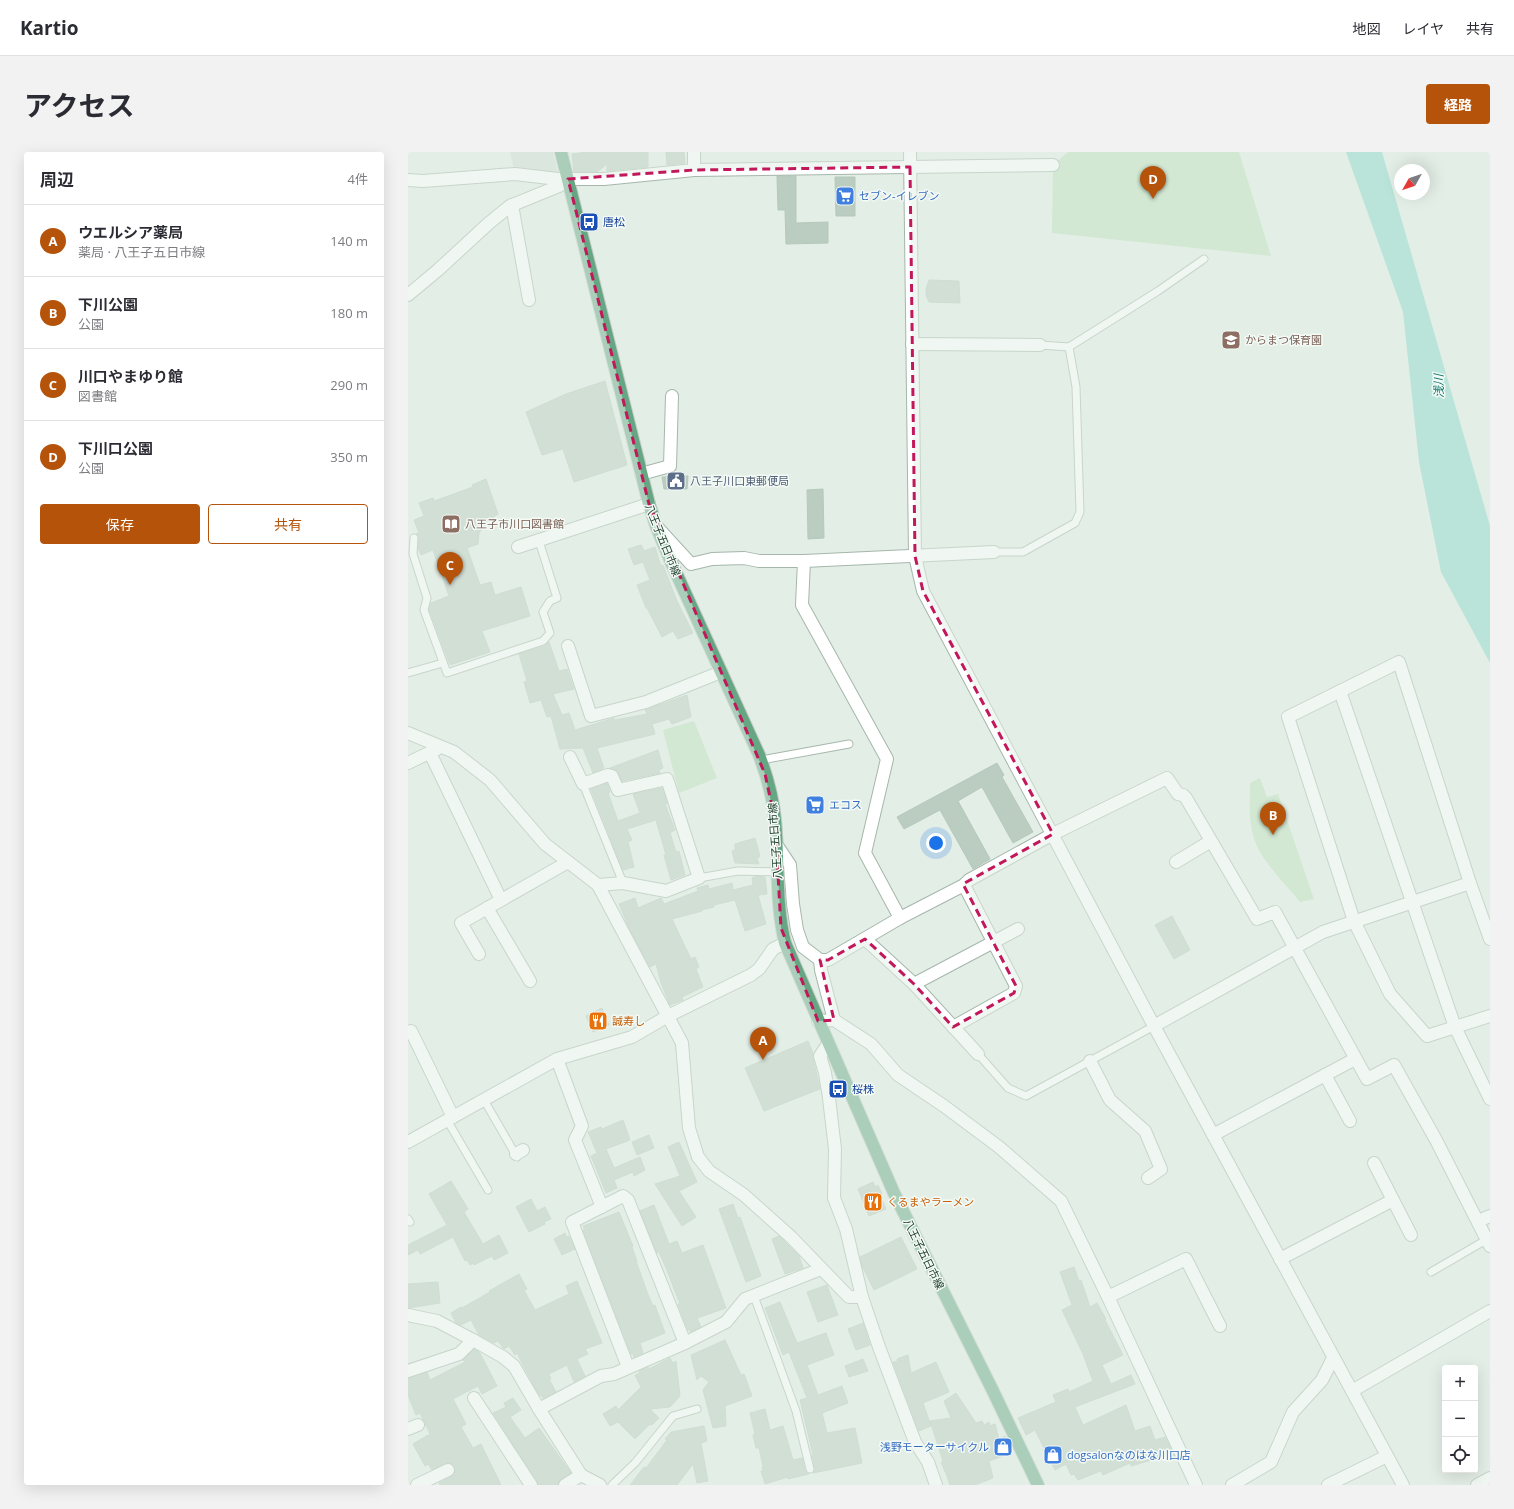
<!DOCTYPE html>
<html lang="ja">
<meta charset="utf-8">
<style>
:root{--surface:#fff;--page:#f2f2f3;--text:#2b2b33;--muted:#7c7c81;--line:#e1e1e2;--accent:#b45309}
body{margin:0;font-family:"Open Sans","Noto Sans JP",sans-serif;background:var(--page);color:var(--text)}
.controls{position:absolute;right:12px;bottom:12px;display:grid;overflow:hidden;border-radius:4px;box-shadow:0 4px 16px #0002}
.controls button{width:36px;height:36px;display:grid;place-items:center;padding:0;border:0;border-bottom:1px solid var(--line);background:var(--surface);color:var(--text);font:20px sans-serif}
.compass{position:absolute;left:986px;top:12px;width:36px;height:36px;border-radius:50%;background:var(--surface);box-shadow:0 4px 16px #0002;rotate:230deg}
.you{position:absolute;left:528px;top:691px;width:14px;height:14px;margin:-10px;border:3px solid #fff;border-radius:50%;background:#1a73e8;box-shadow:0 0 0 6px #1a73e833}
.badge{display:grid;place-items:center;width:26px;height:26px;border-radius:50%;background:var(--accent);color:#fff;font-size:13px;font-weight:700}
.pin{position:absolute;translate:-50% -33px;filter:drop-shadow(0 1px 2px #0008)}
.pin::after{content:'';position:absolute;top:21px;width:14px;height:12px;background:inherit;clip-path:polygon(0 0,100% 0,50% 100%)}
.list{margin:0;padding:0;list-style:none}
h2{display:flex;justify-content:space-between;align-items:center;height:52px;margin:0;padding:0 16px;font-size:17px}
h2 small{font-size:13px;font-weight:400;color:var(--muted)}
.list li{display:grid;grid-template-columns:26px 1fr auto;gap:12px;align-items:center;box-sizing:border-box;height:72px;padding:0 16px;border-top:1px solid var(--line)}
.list b{display:block;font-size:15px;white-space:nowrap}
.list p{margin:0;font-size:13px;white-space:nowrap;color:var(--muted)}
.list em{font-size:13px;font-style:normal;color:var(--muted)}
.actions{display:flex;gap:8px;padding:12px 16px}
.actions a{flex:1;padding:9px 0;border:1px solid var(--accent);border-radius:4px;text-align:center;font-size:14px;color:var(--accent)}
.actions .main{background:var(--accent);color:#fff}
.icon{flex:none;width:22px;height:22px;fill:none;stroke:currentColor;stroke-width:2;stroke-linecap:round;stroke-linejoin:round}
.map{position:relative;flex:none;width:1082px;height:1333px;overflow:hidden;border-radius:4px}
header{display:flex;align-items:center;gap:24px;box-sizing:border-box;height:56px;padding:0 20px;background:var(--surface);border-bottom:1px solid var(--line)}
header strong{font-size:19px}
nav{display:flex;gap:22px;margin-inline-start:auto;font-size:14px}
.intro{display:flex;align-items:center;justify-content:space-between;box-sizing:border-box;height:96px;padding:0 24px}
h1{margin:0;font-size:28px}
.button{padding:10px 18px;border-radius:4px;background:var(--accent);color:#fff;font-size:14px;font-weight:700}
main{display:flex;gap:24px;padding:0 24px}
aside{flex:1;background:var(--surface);border-radius:4px;box-shadow:0 4px 16px #0002}
.map>svg:first-child{display:block}
</style>
<header>
<strong>Kartio</strong>
<nav><a>地図</a><a>レイヤ</a><a>共有</a></nav>
</header>
<div class="intro"><h1>アクセス</h1><a class="button">経路</a></div>
<main>
<aside>
<h2>周辺<small>4件</small></h2>
<ul class="list">
<li><span class="badge">A</span><div><b>ウエルシア薬局</b><p>薬局 · 八王子五日市線</p></div><em>140 m</em></li>
<li><span class="badge">B</span><div><b>下川公園</b><p>公園</p></div><em>180 m</em></li>
<li><span class="badge">C</span><div><b>川口やまゆり館</b><p>図書館</p></div><em>290 m</em></li>
<li><span class="badge">D</span><div><b>下川口公園</b><p>公園</p></div><em>350 m</em></li>
</ul>
<div class="actions"><a class="main">保存</a><a>共有</a></div>
</aside>
<div class="map">
<svg width="1082" height="1333" viewBox="0 0 1082 1333">
<rect width="100%" height="100%" fill="#e3eee6"/>
<polygon fill="#d1ded5" points="102,0 145,0 150,21 149,23 107,22"/>
<g fill="#bce1bb">
<polygon points="660,0 831,0 863,104 644,81 645,13"/>
<polygon points="286,569 309,626 271,641 255,578"/>
<path d="M 852,626 L 859,645 L 870,642 L 906,747 L 892,750 C 879,734 855,710 848,692 C 840,673 842,651 842,631 Z"/>
</g>
<polygon fill="#88d7cc" points="938,0 974,0 1082,374 1082,511 1033,420 1011,310 995,160"/>
<g fill="#bbccc1" stroke="#b5c9bb">
<polygon points="180,0 240,0 240,15 199,19 199,12 189,20 166,20 164,2"/>
<polygon points="258,0 276,0 277,11 259,13"/>
<polygon points="369,24 388,24 388,71 420,70 420,91 378,92 377,58 370,58"/>
<polygon points="427,25 447,25 447,64 428,64"/>
<polygon points="521,128 551,129 552,151 521,150 518,143 518,137"/>
<polygon points="197,229 219,313 166,330 155,297 134,303 118,260 158,242"/>
<polygon points="280,324 279,337 256,337 254,325"/>
<polygon points="78,327 90,362 78,371 71,381 70,392 59,396 72,433 83,430 87,443 113,435 122,464 74,479 82,500 42,513 21,457 23,451 41,444 25,398 13,403 10,396 11,384 8,382 11,381 6,368 16,364 11,351 25,346 26,349 65,335 64,333"/>
<polygon points="415,337 416,386 400,387 399,338"/>
<polygon points="233,393 236,399 247,395 253,414 255,413 269,449 285,481 270,487 265,479 254,485 239,456 238,456 229,433 242,428 235,410 226,413 220,397"/>
<polygon points="141,490 151,519 159,517 166,537 145,542 154,563 161,561 167,578 206,566 207,568 239,562 237,558 279,543 283,565 264,572 261,567 244,572 247,582 189,596 196,616 185,621 175,596 152,597 143,564 139,565 133,548 122,551 116,530 119,529 111,502 137,494"/>
<polygon points="250,598 255,616 251,618 252,621 214,629 209,619 202,616"/>
<polygon points="589,611 596,623 594,625 625,680 605,691 574,635 550,649 582,707 565,717 532,658 496,677 489,665"/>
<polygon points="199,631 202,640 200,641 210,669 232,661 225,642 254,636 259,652 257,652 267,678 262,681 268,700 271,699 277,723 263,728 256,703 258,703 248,668 219,677 224,688 220,690 226,715 215,718 183,637"/>
<polygon points="347,686 352,704 349,707 351,712 327,711 324,699 327,698 327,692"/>
<polygon points="348,724 357,725 359,742 350,743 358,772 337,779 327,748 306,753 306,755 294,758 294,759 264,767 283,807 287,805 291,815 288,817 295,835 274,845 275,848 262,853 253,831 248,812 242,815 221,776 211,752 227,746 230,756 253,746 256,752 290,739 289,736 300,733 301,737 324,731 325,738 345,733 344,726"/>
<polygon points="764,764 782,798 766,807 747,773"/>
<polygon points="194,856 201,873 185,880 178,864"/>
<polygon points="400,889 405,901 405,906 412,937 356,959 337,916"/>
<polygon points="215,968 222,988 198,997 206,1016 232,1005 237,1018 226,1024 225,1020 206,1028 209,1036 198,1041 183,1004 189,1001 180,980 193,975 194,977"/>
<polygon points="241,983 246,996 229,1003 224,990"/>
<polygon points="271,990 289,1030 271,1039 288,1065 274,1074 247,1032 272,1024 260,995"/>
<polygon points="43,1029 60,1057 56,1060 75,1092 91,1083 100,1101 86,1108 84,1104 66,1113 65,1111 62,1113 59,1108 57,1109 45,1085 12,1102 10,1098 0,1103 0,1093 39,1073 21,1042"/>
<polygon points="465,1030 467,1035 470,1033 474,1042 472,1043 478,1057 461,1064 450,1037"/>
<polygon points="123,1047 129,1059 137,1055 143,1067 136,1070 137,1072 121,1080 108,1055"/>
<polygon points="325,1052 330,1066 332,1065 353,1124 338,1130 311,1057"/>
<polygon points="246,1053 261,1092 269,1089 274,1101 295,1093 318,1156 289,1166 293,1175 282,1180 281,1177 280,1178 276,1168 270,1152 272,1152 258,1116 251,1100 249,1101 232,1059"/>
<polygon points="211,1060 225,1094 224,1095 229,1109 228,1109 239,1140 245,1154 247,1153 257,1181 232,1191 235,1201 226,1205 225,1202 223,1202 175,1078 177,1078 175,1074"/>
<polygon points="157,1081 158,1085 161,1084 167,1097 154,1103 146,1087"/>
<polygon points="371,1084 391,1104 395,1116 377,1122 364,1087"/>
<polygon points="493,1085 509,1117 466,1138 454,1114 452,1105"/>
<polygon points="666,1115 671,1129 673,1128 682,1155 689,1151 698,1167 697,1168 715,1203 694,1213 703,1232 723,1223 727,1232 667,1255 675,1273 718,1253 727,1279 742,1274 747,1288 757,1285 767,1305 759,1308 756,1305 754,1306 754,1305 723,1314 722,1311 695,1323 693,1319 670,1328 666,1322 663,1323 658,1312 647,1318 627,1278 618,1283 610,1266 648,1250 645,1243 660,1237 661,1240 685,1229 675,1202 654,1158 664,1153 652,1120"/>
<polygon points="111,1122 119,1137 116,1138 127,1158 161,1142 158,1134 169,1129 194,1191 177,1197 180,1202 169,1207 177,1224 166,1230 159,1213 141,1222 143,1227 141,1227 148,1240 135,1246 133,1243 132,1244 117,1217 109,1201 107,1203 101,1194 96,1197 90,1189 86,1191 71,1183 63,1168 53,1173 48,1171 43,1161 53,1155 54,1156 82,1140 81,1139"/>
<polygon points="30,1130 32,1151 0,1156 0,1132"/>
<polygon points="419,1133 430,1163 410,1170 399,1140"/>
<polygon points="372,1150 389,1191 418,1181 426,1203 399,1213 410,1243 434,1234 440,1251 414,1261 419,1281 447,1276 454,1311 405,1321 407,1316 404,1303 405,1303 392,1248 399,1246 381,1200 375,1203 357,1156"/>
<polygon points="455,1171 462,1193 448,1198 440,1177"/>
<polygon points="317,1188 333,1223 336,1222 344,1244 317,1254 318,1274 305,1276 295,1238 301,1230 293,1224 289,1228 283,1203"/>
<polygon points="66,1197 72,1201 89,1234 74,1242 70,1234 45,1247 58,1272 53,1275 65,1296 73,1292 93,1333 32,1333 31,1331 46,1323 47,1315 45,1312 40,1311 24,1318 20,1312 17,1314 5,1292 22,1282 12,1261 8,1263 0,1243 0,1226 19,1220 22,1228 57,1210 55,1208"/>
<polygon points="500,1203 503,1221 528,1210 541,1240 515,1251 523,1274 511,1279 485,1210 490,1209 489,1207"/>
<polygon points="262,1206 265,1211 268,1209 272,1244 262,1255 242,1257 251,1266 244,1273 242,1272 227,1287 210,1270 202,1274 195,1262 208,1254 210,1258 233,1235 227,1223 232,1221 231,1219 240,1215 241,1217"/>
<polygon points="455,1207 460,1219 441,1225 437,1214"/>
<polygon points="548,1241 568,1271 574,1269 576,1273 581,1270 582,1274 587,1272 591,1287 597,1284 603,1301 581,1309 585,1326 567,1333 542,1333 539,1324 533,1310 535,1309 534,1306 522,1269 543,1266 536,1249"/>
<polygon points="105,1246 113,1258 102,1265 117,1286 131,1276 163,1321 153,1327 150,1333 130,1333 129,1329 85,1261 98,1255 96,1251"/>
<polygon points="357,1257 362,1278 375,1274 385,1308 394,1306 397,1319 401,1322 380,1327 380,1325 357,1332 353,1319 355,1319 354,1315 355,1314 351,1296 348,1296 345,1283 347,1282 342,1261"/>
<polygon points="296,1274 299,1289 293,1291 300,1329 289,1331 285,1312 269,1333 222,1333 236,1315 238,1316 259,1288 257,1287 263,1280"/>
</g>
<g fill="none" stroke-linecap="round" stroke-linejoin="round">
<defs>
<g id="service">
<polyline points="632,193 661,195 750,139 796,107"/>
<polyline points="6,386 5,402 19,446 16,458 39,521 135,489 142,481 135,460 142,449 149,446 131,389"/>
<polyline points="586,400 615,400 667,371 672,360 668,235 661,195"/>
<polyline points="0,521 35,511"/>
<polyline points="353,608 441,592"/>
<polyline points="175,632 215,731"/>
<polyline points="291,726 330,719 369,720"/>
<polyline points="570,902 600,936 618,944 746,874"/>
<polyline points="76,948 109,1005"/>
<polyline points="39,968 80,1038"/>
<polyline points="0,1067 2,1070"/>
<polyline points="1023,1120 1078,1088"/>
<polyline points="346,1144 388,1259 402,1317"/>
<polyline points="204,1333 227,1311 265,1264 289,1257"/>
</g>
<g id="minor">
<polyline points="286,0 286,18"/>
<polyline points="502,0 507,404 515,439 746,874 995,1333"/>
<polyline points="0,28 15,29 107,22 150,27 196,27 286,18 645,13"/>
<polyline points="104,53 121,148"/>
<polyline points="0,143 30,118 81,71 102,54 151,34 160,27"/>
<polyline points="504,192 632,193"/>
<polyline points="233,322 262,314 264,244"/>
<polyline points="250,376 283,412 304,407 336,406 351,409 396,409 586,400"/>
<polyline points="110,395 241,352"/>
<polyline points="396,409 394,453 479,607 457,701 492,766"/>
<polyline points="160,494 183,564 238,550 313,520"/>
<polyline points="932,539 1047,875 1082,947"/>
<polyline points="0,581 46,600 82,628 137,692 190,733 274,891 281,976 290,1005 301,1019 336,1043 383,1085 441,1145 454,1145"/>
<polyline points="22,601 93,748"/>
<polyline points="162,605 175,632 200,623 204,624 210,638 259,627 291,726 258,739 215,731 190,733"/>
<polyline points="0,611 29,597"/>
<polyline points="368,692 382,713 385,752 389,778 395,795 412,808 420,808 492,766 556,733 561,728 645,682 759,626 770,642 775,643 778,646 849,767 867,760 959,927 986,913 1028,988 1082,1094"/>
<polyline points="768,710 803,689"/>
<polyline points="79,756 122,829"/>
<polyline points="457,787 506,832 570,902"/>
<polyline points="1082,787 1062,731 991,510 880,565 946,769 982,842 1019,884 1082,864"/>
<polyline points="71,802 53,771 160,710"/>
<polyline points="412,808 413,818 426,868"/>
<polyline points="506,832 610,777"/>
<polyline points="410,869 426,868 463,892 490,923 536,954 591,995 653,1049 700,1145 788,1333"/>
<polyline points="746,874 915,780 1062,731"/>
<polyline points="545,875 606,841 608,834 556,733"/>
<polyline points="3,879 45,965"/>
<polyline points="420,892 412,904 417,921 421,946 427,997 426,1046 438,1077 454,1145 471,1195 507,1290 520,1310 528,1333"/>
<polyline points="149,907 174,974 167,988 194,1055"/>
<polyline points="682,909 702,948 737,979 753,1017 740,1026"/>
<polyline points="917,923 942,969"/>
<polyline points="805,983 947,907"/>
<polyline points="0,990 149,907 224,885 260,864 343,823 351,817 365,797 377,791"/>
<polyline points="108,1002 115,998"/>
<polyline points="966,1011 1003,1083"/>
<polyline points="1070,1069 1082,1064"/>
<polyline points="872,1107 985,1048"/>
<polyline points="700,1145 778,1107 812,1174"/>
<polyline points="0,1163 29,1169 65,1188 95,1205 106,1214 131,1257 173,1323 192,1333"/>
<polyline points="220,1215 164,1070 215,1044 220,1048 277,1191"/>
<polyline points="0,1219 51,1202 65,1188"/>
<polyline points="944,1239 1082,1159"/>
<polyline points="66,1246 123,1333"/>
<polyline points="131,1257 193,1224 206,1222 277,1191 318,1170 337,1147 413,1117"/>
<polyline points="0,1277 10,1273"/>
<polyline points="9,1333 40,1318"/>
<polyline points="157,1333 173,1323"/>
<polyline points="824,1333 863,1310 885,1260 914,1228 925,1206"/>
<polyline points="920,1333 979,1304"/>
<polyline points="1069,1333 1082,1326"/>
</g>
<path id="primary" d="M 153,0 L 241,352 L 248,374 L 263,410 L 351,603 C 359,624 365,646 367,668 C 371,709 367,750 377,791 L 486,1041 L 584,1237 L 630,1333"/>
</defs>
<use href="#service" stroke="#a5b7ab" stroke-width="9"/>
<use href="#minor" stroke="#a5b7ab" stroke-width="14"/>
<use href="#primary" stroke="#c1cac5" stroke-width="14"/>
<use href="#service" stroke="#fff" stroke-width="7"/>
<use href="#minor" stroke="#fff" stroke-width="12"/>
<use href="#primary" stroke="#65a783" stroke-width="12"/>
</g>
<path d="M0 0H1082V1333H0ZM 502,15 L 507,404 L 515,439 L 645,682 L 555,732 L 608,834 L 606,841 L 545,875 L 506,832 L 457,787 L 420,808 L 412,808 L 426,868 L 410,869 L 373,776 L 367,668 L 357,622 L 241,352 L 160,27 L 286,18 Z" fill="#e3eee6" fill-opacity=".55" fill-rule="evenodd"/>
<path fill="none" stroke="#c2185b" stroke-width="3" stroke-dasharray="8 5" stroke-linejoin="round" d="M 502,15 L 507,404 L 515,439 L 645,682 L 555,732 L 608,834 L 606,841 L 545,875 L 506,832 L 457,787 L 420,808 L 412,808 L 426,868 L 410,869 L 373,776 L 367,668 L 357,622 L 241,352 L 160,27 L 286,18 Z"/>
<defs>
<symbol id="supermarket-square" viewBox="-11 -11 22 22"><rect x="-9" y="-9" width="18" height="18" rx="4" fill="#3f7fe0" stroke="#f4faf6"/><path d="M-6-5.5h2.5l.6 2H6L4.5 2H-2.5L-4.4-4H-6ZM-1.5 3.2a1.3 1.3 0 1 0 .1 0ZM3 3.2a1.3 1.3 0 1 0 .1 0Z" fill="#fff"/></symbol>
<symbol id="bus-square" viewBox="-11 -11 22 22"><rect x="-9" y="-9" width="18" height="18" rx="4" fill="#1a4fb4" stroke="#f4faf6"/><path d="M-5-6H5V4H4V6H2V4H-2V6H-4V4H-5ZM-3.5-4V0h7V-4ZM-3.5 1.2v1.5H-2V1.2ZM2 1.2v1.5H3.5V1.2Z" fill="#fff"/></symbol>
<symbol id="school-square" viewBox="-11 -11 22 22"><rect x="-9" y="-9" width="18" height="18" rx="4" fill="#8d6e63" stroke="#f4faf6"/><path d="M0-5L7-2L0 1L-7-2ZM-4 1L0 2.5L4 1V4Q0 6-4 4Z" fill="#fff"/></symbol>
<symbol id="civic-square" viewBox="-11 -11 22 22"><rect x="-9" y="-9" width="18" height="18" rx="4" fill="#5c6f8a" stroke="#f4faf6"/><path d="M-.6-6.5H3V-4.5H.6V-3L4-1V1h2V6H-6V1h2V-1L-.6-3ZM-1.2 2.5V6h2.4V2.5Z" fill="#fff"/></symbol>
<symbol id="library-square" viewBox="-11 -11 22 22"><rect x="-9" y="-9" width="18" height="18" rx="4" fill="#8d6e63" stroke="#f4faf6"/><path d="M-6-4Q-3-5.5-.7-3.5V5Q-3 3-6 4ZM6-4Q3-5.5 .7-3.5V5Q3 3 6 4Z" fill="#fff"/></symbol>
<symbol id="restaurant-square" viewBox="-11 -11 22 22"><rect x="-9" y="-9" width="18" height="18" rx="4" fill="#e8710a" stroke="#f4faf6"/><path d="M-5-6h1v4h1v-4h1v4h1v-4h1v5L-1.5 .5V6h-2V.5L-5-1ZM5-6V6H3V1.5H1.5Q1.5-4 5-6Z" fill="#fff"/></symbol>
<symbol id="shop-square" viewBox="-11 -11 22 22"><rect x="-9" y="-9" width="18" height="18" rx="4" fill="#3f7fe0" stroke="#f4faf6"/><path d="M-5-2.5h2.3a2.7 3.5 0 0 1 5.4 0H5L5.5 6h-11ZM-1.5-2.5h3a1.5 2.3 0 0 0-3 0Z" fill="#fff"/></symbol>
</defs>
<g fill-rule="evenodd">
<use href="#supermarket-square" x="426" y="33" width="22" height="22"/>
<use href="#bus-square" x="170" y="59" width="22" height="22"/>
<use href="#school-square" x="812" y="177" width="22" height="22"/>
<use href="#civic-square" x="257" y="318" width="22" height="22"/>
<use href="#library-square" x="32" y="361" width="22" height="22"/>
<use href="#supermarket-square" x="396" y="642" width="22" height="22"/>
<use href="#restaurant-square" x="179" y="858" width="22" height="22"/>
<use href="#bus-square" x="419" y="926" width="22" height="22"/>
<use href="#restaurant-square" x="454" y="1039" width="22" height="22"/>
<use href="#shop-square" x="584" y="1284" width="22" height="22"/>
<use href="#shop-square" x="634" y="1292" width="22" height="22"/>
</g>
<g text-anchor="middle" stroke-width="3" stroke-linejoin="round" paint-order="stroke">
<g font-size="11" fill="#366cbe" stroke="#f4faf6" text-anchor="start">
<text x="451" y="48">セブン-イレブン</text>
<text x="421" y="657">エコス</text>
<text x="581" y="1299" text-anchor="end">浅野モーターサイクル</text>
<text x="659" y="1307">dogsalonなのはな川口店</text>
</g>
<g font-size="11" fill="#164399" stroke="#f4faf6" text-anchor="start">
<text x="195" y="74">唐松</text>
<text x="444" y="941">桜株</text>
</g>
<g font-size="11" fill="#785e54" stroke="#f4faf6" text-anchor="start">
<text x="837" y="192">からまつ保育園</text>
<text x="57" y="376">八王子市川口図書館</text>
</g>
<g font-size="11" fill="#4e5e75" stroke="#f4faf6" text-anchor="start">
<text x="282" y="333">八王子川口東郵便局</text>
</g>
<g font-size="11" fill="#21412f" stroke="#f4faf6">
<text transform="translate(255 388) rotate(68)" y="4">八王子五日市線</text>
<text transform="translate(367 689) rotate(-94)" y="4">八王子五日市線</text>
<text transform="translate(516 1102) rotate(64)" y="4">八王子五日市線</text>
</g>
<g font-size="11" fill="#c56008" stroke="#f4faf6" text-anchor="start">
<text x="204" y="873">誠寿し</text>
<text x="479" y="1054">くるまやラーメン</text>
</g>
<g font-size="12" font-style="italic" fill="#167d71" stroke="#f4faf6">
<text transform="translate(1031 234) rotate(-91)" y="4">浅川</text>
</g>
</g>
</svg>
<div class="controls">
<button>+</button>
<button>−</button>
<button><svg class="icon" aria-label="locate" viewBox="0 0 24 24"><circle cx="12" cy="12" r="6"/><path d="M12 2v4M12 18v4M2 12h4M18 12h4"/></svg></button>
</div>
<svg class="compass" viewBox="-18 -18 36 36"><path d="M0-13l5 13h-10z" fill="#e53935"/><path d="M0 13l5-13h-10z" fill="#7c7c81"/></svg>
<div class="you"></div>
<div class="pin badge" style="left:355px;top:908px">A</div>
<div class="pin badge" style="left:865px;top:683px">B</div>
<div class="pin badge" style="left:42px;top:433px">C</div>
<div class="pin badge" style="left:745px;top:47px">D</div>
</div>
</main>
